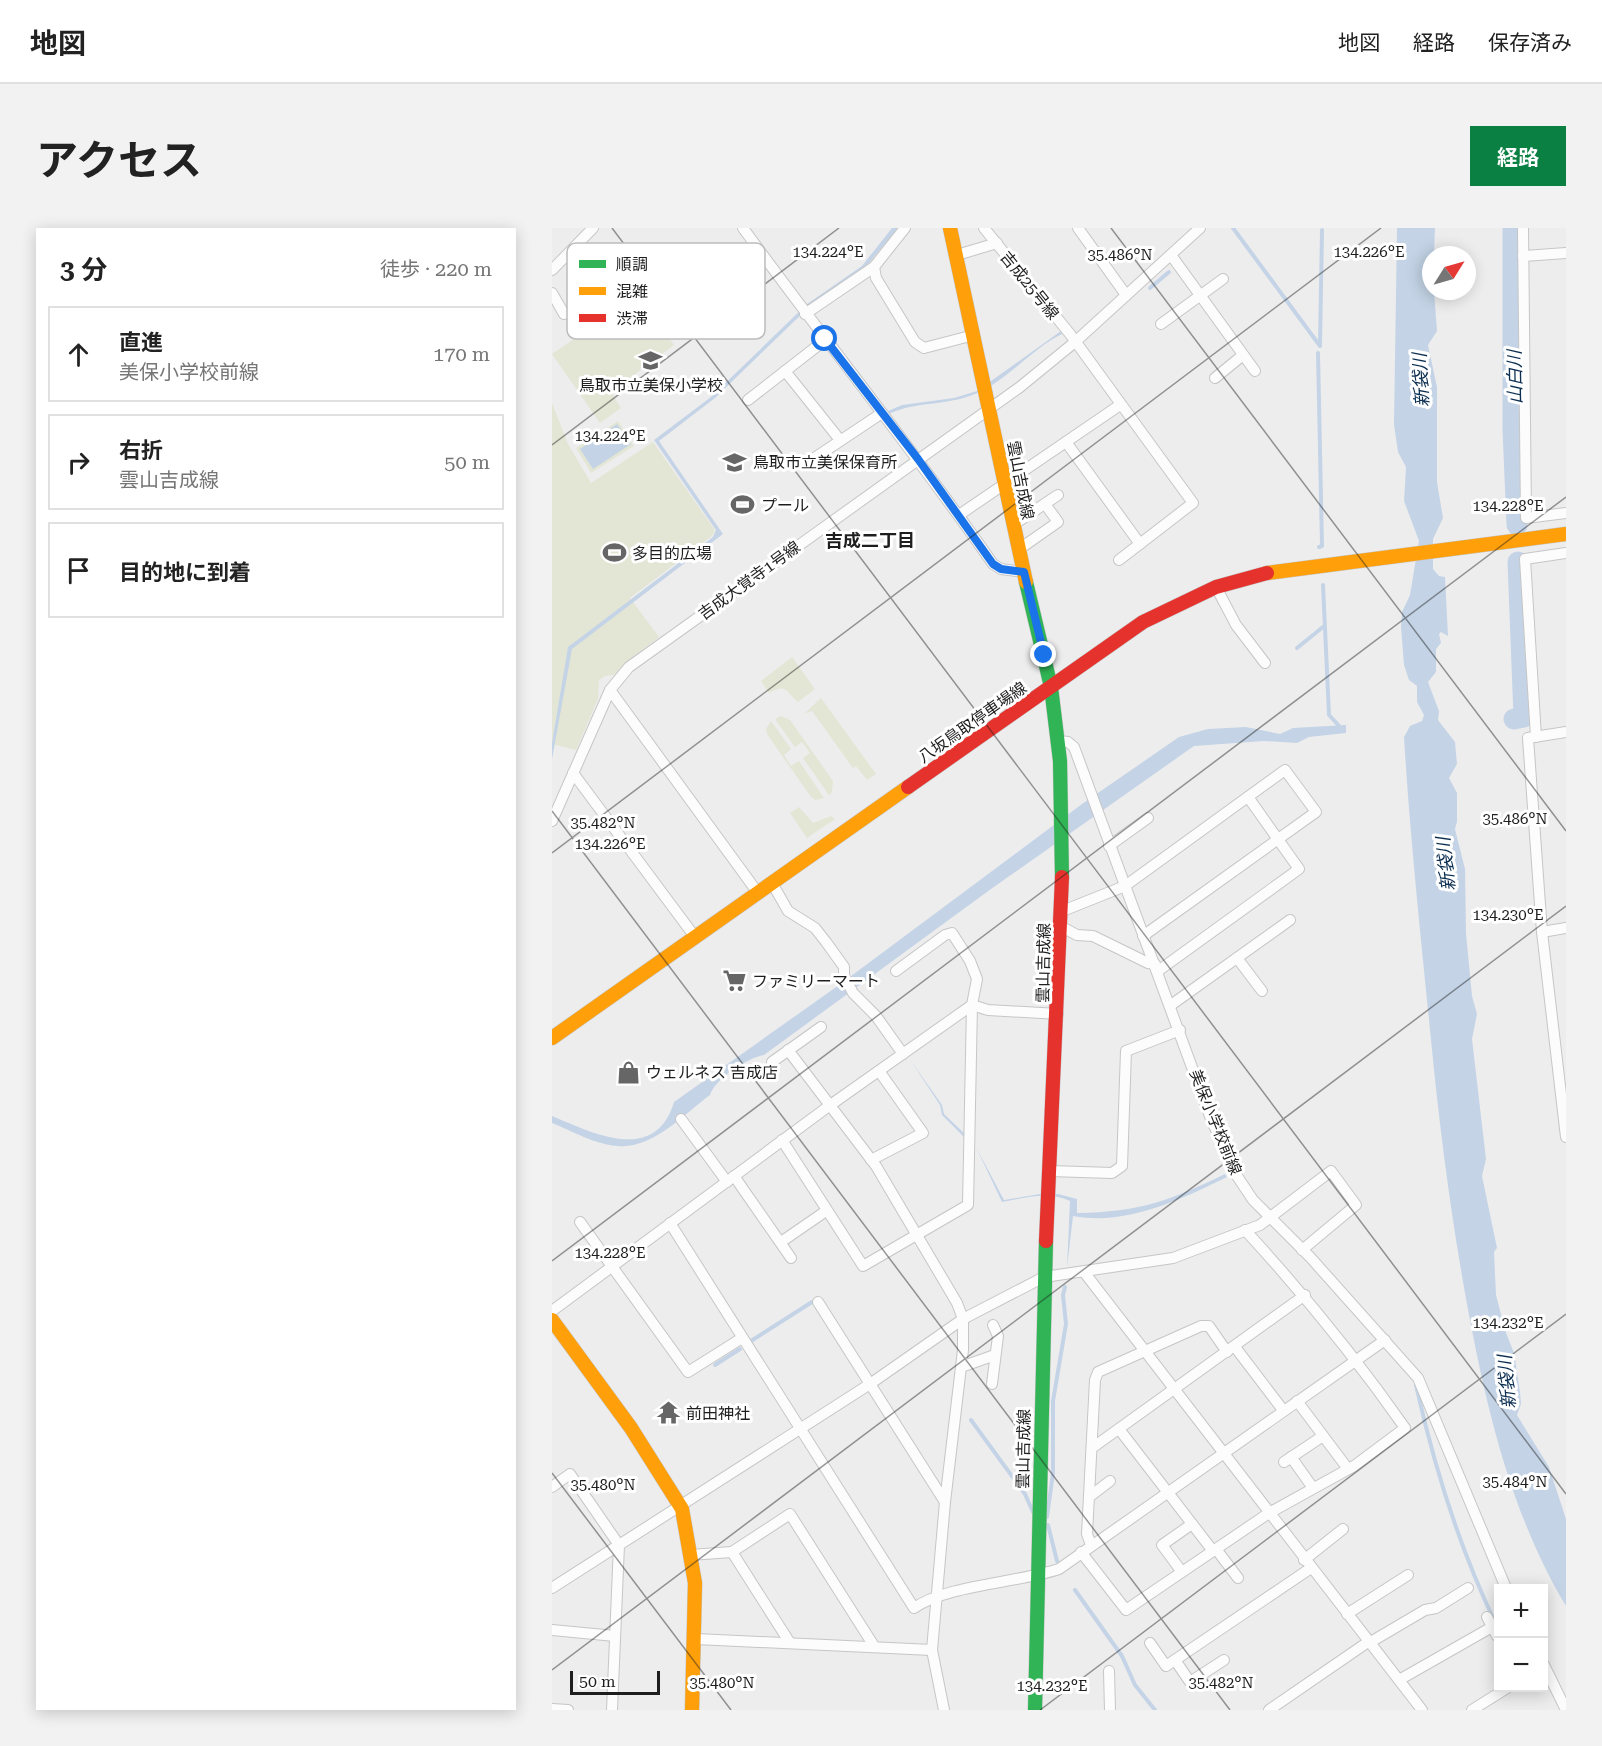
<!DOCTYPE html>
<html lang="ja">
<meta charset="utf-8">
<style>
:root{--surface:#fff;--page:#f2f2f2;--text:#222;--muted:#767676;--line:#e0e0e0;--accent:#0b8043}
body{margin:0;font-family:"Roboto Serif","Noto Sans JP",serif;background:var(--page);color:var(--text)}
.controls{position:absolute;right:18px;bottom:18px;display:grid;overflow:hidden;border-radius:0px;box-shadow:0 3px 15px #0003}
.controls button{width:54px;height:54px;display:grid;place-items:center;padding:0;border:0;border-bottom:2px solid var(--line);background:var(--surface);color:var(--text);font:30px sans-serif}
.compass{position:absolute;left:870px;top:18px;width:54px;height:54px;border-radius:50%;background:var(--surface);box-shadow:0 3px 15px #0003;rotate:53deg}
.scale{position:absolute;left:18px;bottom:15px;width:90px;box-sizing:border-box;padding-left:6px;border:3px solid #1f1e1f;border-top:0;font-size:16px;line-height:21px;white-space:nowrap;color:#1f1e1f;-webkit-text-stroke:4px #fff;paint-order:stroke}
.stop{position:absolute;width:18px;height:18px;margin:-14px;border:4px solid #1a73e8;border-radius:50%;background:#fff}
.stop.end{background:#1a73e8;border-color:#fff;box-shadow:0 2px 6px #0008}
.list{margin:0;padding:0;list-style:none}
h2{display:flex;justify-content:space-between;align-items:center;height:78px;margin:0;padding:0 24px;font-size:26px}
h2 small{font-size:20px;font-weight:400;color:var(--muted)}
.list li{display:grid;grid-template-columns:39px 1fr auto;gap:18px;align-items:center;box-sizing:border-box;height:96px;margin:0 12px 12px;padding:0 12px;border:2px solid var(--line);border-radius:0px}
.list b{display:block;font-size:22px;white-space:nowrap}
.list p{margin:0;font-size:20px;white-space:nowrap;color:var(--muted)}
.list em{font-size:20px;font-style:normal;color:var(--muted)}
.icon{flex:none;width:33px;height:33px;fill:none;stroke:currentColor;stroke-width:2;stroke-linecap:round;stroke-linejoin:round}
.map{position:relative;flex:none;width:1014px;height:1482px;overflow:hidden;border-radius:0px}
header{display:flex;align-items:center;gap:36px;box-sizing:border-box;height:84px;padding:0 30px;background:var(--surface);border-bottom:2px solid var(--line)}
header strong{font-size:28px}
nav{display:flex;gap:33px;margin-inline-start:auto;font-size:21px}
.intro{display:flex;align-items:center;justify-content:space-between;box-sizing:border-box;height:144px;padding:0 36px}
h1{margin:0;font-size:42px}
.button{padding:15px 27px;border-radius:0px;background:var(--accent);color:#fff;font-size:21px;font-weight:700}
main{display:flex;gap:36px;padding:0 36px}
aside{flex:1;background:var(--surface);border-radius:0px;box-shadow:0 3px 15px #0003}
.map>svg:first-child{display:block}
</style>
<header>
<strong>地図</strong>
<nav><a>地図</a><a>経路</a><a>保存済み</a></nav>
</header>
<div class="intro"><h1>アクセス</h1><a class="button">経路</a></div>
<main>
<aside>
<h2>3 分<small>徒歩 · 220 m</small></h2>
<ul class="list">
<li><svg class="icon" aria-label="ahead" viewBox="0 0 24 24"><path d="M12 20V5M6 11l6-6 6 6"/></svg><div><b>直進</b><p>美保小学校前線</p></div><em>170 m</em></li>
<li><svg class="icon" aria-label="right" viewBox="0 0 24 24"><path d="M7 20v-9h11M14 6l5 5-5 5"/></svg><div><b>右折</b><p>雲山吉成線</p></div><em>50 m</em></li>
<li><svg class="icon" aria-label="arrive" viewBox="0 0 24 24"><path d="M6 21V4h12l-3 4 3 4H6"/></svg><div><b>目的地に到着</b></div></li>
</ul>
</aside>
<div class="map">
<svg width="1014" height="1482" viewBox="0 0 1014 1482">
<rect width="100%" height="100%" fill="#eeedee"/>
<g fill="#e3e6d5">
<polygon points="85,67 122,117 59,164 69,180 48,195 0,126"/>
<polygon points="0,175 16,216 39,255 101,214 163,302 160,308 78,370 107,409 77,432 62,447 53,448 47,452 46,471 24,522 0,516"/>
<polygon points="66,193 82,218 39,245 24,220"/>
<path d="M 240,429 L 263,461 L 246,474 C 234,465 236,454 217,465 L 209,453 Z"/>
<polygon points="269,470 324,546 315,552 304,538 301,540 260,483 252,486"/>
<polygon points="229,488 238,492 281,553 280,564 277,567 251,530 258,525 250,514 243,519 223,491"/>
<polygon points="219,493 239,521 232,527 239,538 247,533 272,570 263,572 259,569 215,506 214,501"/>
<polygon points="247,579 261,595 279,588 283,591 255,610 238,585"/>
</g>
<g fill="#c4d4e6">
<polygon points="340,0 346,0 312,41 257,79 163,170 107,213 171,306 20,421 0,531 0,515 16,419 161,309 164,302 102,212 159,169 255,76 310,38"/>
<path d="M 845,0 L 883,0 L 882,27 L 879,27 L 879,63 L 882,63 L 885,103 L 876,117 L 885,159 L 885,254 L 891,290 L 881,311 L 881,341 L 887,348 L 893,349 L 896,408 L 889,404 L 887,406 L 889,415 L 884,421 L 884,444 L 876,454 L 887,483 L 886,492 L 903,514 L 905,536 L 897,550 L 905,565 L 905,594 L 903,601 L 913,641 L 914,705 L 920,768 L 925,786 L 920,811 L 934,931 L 930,948 L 945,1020 L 942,1024 L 944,1067 L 953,1102 L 962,1125 L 968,1164 L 969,1176 L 965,1187 L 997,1239 L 1014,1291 L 1014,1378 C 961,1290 936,1187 917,1087 C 900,996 888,905 879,812 C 869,711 858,610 852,509 L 858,498 L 870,493 L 872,487 L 865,474 L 865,458 L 857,452 L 852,437 L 849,399 L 850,384 L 858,367 L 867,313 L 852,273 L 854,239 L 846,224 L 842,197 Z"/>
<path d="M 509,103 L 510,106 C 479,121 455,153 423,166 C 395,178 364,173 337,186 L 336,183 L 350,177 L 402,170 L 425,163 Z"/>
<polygon points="65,196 79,216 41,241 28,221"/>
<path d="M 794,497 L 794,505 L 757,509 L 745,515 L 712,513 L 642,518 L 439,661 L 212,827 C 195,830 164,850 158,867 C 132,886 101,921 66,918 C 44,917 20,903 0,895 L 0,888 C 41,905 103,937 122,874 L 287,757 L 530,576 L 627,509 L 656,501 L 694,499 L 728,506 L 741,500 Z"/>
<polygon points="357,830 390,877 392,886 413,906 413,910 390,887 388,877"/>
<path d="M 424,919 L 452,972 L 488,966 L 506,966 L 525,971 L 525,985 C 588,984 617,973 673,946 L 675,949 C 628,972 574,998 521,988 L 515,1040 L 518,973 C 496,963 473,970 450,974 Z"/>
</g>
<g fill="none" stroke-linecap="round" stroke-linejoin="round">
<g stroke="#c4d4e6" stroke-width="4">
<polyline points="681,0 768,118"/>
<polyline points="598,60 617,44"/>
<polyline points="768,117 770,2"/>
<polyline points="766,125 770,318 767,319"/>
<polyline points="771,357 777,487 789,500"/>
<polyline points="745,420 771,399"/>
<polyline points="199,1113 260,1074"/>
<polyline points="163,1137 188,1121"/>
<path d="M 864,1157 C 882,1238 907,1319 943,1394"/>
<polyline points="419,1192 473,1266 481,1284"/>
<polyline points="495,1289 501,1245 501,1173 514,1096 511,1067 513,1059"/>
<polyline points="496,1297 505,1333"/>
<polyline points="523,1362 570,1428 583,1457 603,1482"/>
</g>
<g stroke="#c4d4e6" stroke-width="21">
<polyline points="961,0 961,201 965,297"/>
<polyline points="962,491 972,489 966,334"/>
</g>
<defs>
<g id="street">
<path d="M 191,0 C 273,113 361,221 441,336 L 449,341 L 472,344"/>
<polyline points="432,0 518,106 641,275 567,332"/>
<polyline points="526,0 574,67"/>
<polyline points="971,0 974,290 1014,285"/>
<polyline points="405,27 445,15"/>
<polyline points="619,27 703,143"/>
<polyline points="971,28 1014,25"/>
<polyline points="322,39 324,50 363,114 372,120 422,107"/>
<polyline points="0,42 41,0"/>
<polyline points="0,65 12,86"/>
<polyline points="253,86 322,39 353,0"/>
<polyline points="609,96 671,51"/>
<polyline points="233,143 288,212"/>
<polyline points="663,150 691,127"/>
<polyline points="196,172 273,112"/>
<polyline points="514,214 588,316"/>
<polyline points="252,237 330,185"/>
<polyline points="407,287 568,177"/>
<polyline points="461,297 506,267"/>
<polyline points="466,322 506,294 493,276"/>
<polyline points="664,359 684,397 713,435"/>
<polyline points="58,462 206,665"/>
<polyline points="1014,504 976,510 990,704 1014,909"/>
<polyline points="984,509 973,331 1014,325"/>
<polyline points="507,513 516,514 522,519 659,891 685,948 701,972 758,1029 866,1150 954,1360"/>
<polyline points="21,545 143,709"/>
<polyline points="0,593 58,462 77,439 468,159 523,114 648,0"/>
<polyline points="557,618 596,590"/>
<polyline points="220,655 236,683 263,700 274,714 292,739 292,748 301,765 324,788 351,826"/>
<polyline points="508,684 573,658 733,542 764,584 591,708"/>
<polyline points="508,698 525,707 541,708 596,735 603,736"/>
<polyline points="990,704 1014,700"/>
<polyline points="685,730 710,763"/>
<polyline points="606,743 747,641 696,569"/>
<polyline points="619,777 738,692"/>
<polyline points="236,822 324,938 405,1075 411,1091 411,1122 393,1274 380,1422 392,1482"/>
<polyline points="220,834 269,799"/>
<polyline points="129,891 175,954"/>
<polyline points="230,912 311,1038 416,977 420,777 425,751 418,733 400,705 393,707 344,743"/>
<polyline points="319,932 371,905 327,843"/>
<polyline points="498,943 560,945 570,938 574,823 628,802"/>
<polyline points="182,948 239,1030"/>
<polyline points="28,994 136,1144 190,1110"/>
<path d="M 118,995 L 362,1380 C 395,1357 465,1355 507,1341 L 833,1112"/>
<polyline points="229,1014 274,983"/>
<polyline points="532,1044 870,1482"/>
<polyline points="266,1074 393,1274"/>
<polyline points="0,1083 277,878 420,777 436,782 506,786"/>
<polyline points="683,1119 731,1182"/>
<polyline points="409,1139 443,1127"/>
<polyline points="440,1156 446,1108 441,1097"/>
<polyline points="745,1173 796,1241"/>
<polyline points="567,1201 661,1323"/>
<polyline points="540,1220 753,1067"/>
<polyline points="739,1229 761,1260"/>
<polyline points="732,1234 771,1208"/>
<polyline points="0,1259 18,1246 67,1317 60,1482"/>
<polyline points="537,1269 558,1253"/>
<polyline points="539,1317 535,1306 543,1152 546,1144 649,1098 657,1098 675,1124"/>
<polyline points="664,1321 686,1350"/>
<path d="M 529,1324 L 574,1382 L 717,1285 L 802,1238 L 853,1200 C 804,1130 751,1065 693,1002"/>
<polyline points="138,1327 180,1324"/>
<polyline points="752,1332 791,1301"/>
<polyline points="630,1344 610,1317 640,1296"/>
<polyline points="0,1360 318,1156 411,1091 492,1049 621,1030 708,997 779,943 804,977 750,1022"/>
<polyline points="795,1386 856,1347"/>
<polyline points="935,1389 945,1408"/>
<polyline points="0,1402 63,1408"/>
<polyline points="144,1411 380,1422"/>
<polyline points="238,1415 180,1324 238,1286 322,1418"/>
<polyline points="598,1415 614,1438 759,1340"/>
<polyline points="817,1415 873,1382 884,1380 916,1360"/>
<polyline points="623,1432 638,1454 672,1432"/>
<polyline points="992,1437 1014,1482"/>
<polyline points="557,1443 558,1482"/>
<polyline points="847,1452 940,1399"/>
<polyline points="0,1481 16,1482"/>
<polyline points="717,1482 816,1414"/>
<polyline points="920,1482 955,1460"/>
</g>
<g id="fast">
<polyline points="474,354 499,459 508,533 510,649"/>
<polyline points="483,1482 494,1013"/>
</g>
<g id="slow">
<polyline points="398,0 474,354"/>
<polyline points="715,345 1014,306"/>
<polyline points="0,810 356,559"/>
<polyline points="0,1092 79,1200 130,1281 143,1355 140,1482"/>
</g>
<g id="jam">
<polyline points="356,559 591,394 664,359 715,345"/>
<polyline points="494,1013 510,649"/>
</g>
</defs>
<use href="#street" stroke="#c6c6c6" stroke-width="12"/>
<use href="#fast" stroke="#c6c6c6" stroke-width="15"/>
<use href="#slow" stroke="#c6c6c6" stroke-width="15"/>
<use href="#jam" stroke="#c6c6c6" stroke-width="15"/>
<use href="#street" stroke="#fcfcfc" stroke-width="10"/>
<use href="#fast" stroke="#30b455" stroke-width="14"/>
<use href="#slow" stroke="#ff9f0a" stroke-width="14"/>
<use href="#jam" stroke="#e5322d" stroke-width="14"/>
</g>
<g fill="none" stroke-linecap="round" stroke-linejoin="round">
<polyline stroke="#1a73e8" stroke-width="8" points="273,111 366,231 441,336 449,341 472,344 492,427"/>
</g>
<path fill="none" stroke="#1f1e1f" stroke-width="1.5" stroke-opacity="0.45" d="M 60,0 L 1014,1266M 559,0 L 1014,603M 0,217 L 287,0M 0,583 L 678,1482M 0,625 L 829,0M 0,1033 L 1014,269M 0,1245 L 179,1482M 0,1442 L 1014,678M 488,1482 L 1014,1086"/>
<defs>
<symbol id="school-bare" viewBox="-9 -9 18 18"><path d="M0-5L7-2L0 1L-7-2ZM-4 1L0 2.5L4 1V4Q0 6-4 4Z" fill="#676667" stroke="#fff" stroke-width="2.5" paint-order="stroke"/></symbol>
<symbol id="stadium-bare" viewBox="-9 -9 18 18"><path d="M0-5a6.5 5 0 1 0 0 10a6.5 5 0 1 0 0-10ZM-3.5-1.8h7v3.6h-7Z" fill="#676667" stroke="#fff" stroke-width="2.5" paint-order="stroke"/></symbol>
<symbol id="supermarket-bare" viewBox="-9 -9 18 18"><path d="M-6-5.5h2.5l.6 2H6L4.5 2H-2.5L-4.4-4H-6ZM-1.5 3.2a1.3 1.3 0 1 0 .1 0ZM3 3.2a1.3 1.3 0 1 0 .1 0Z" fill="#676667" stroke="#fff" stroke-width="2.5" paint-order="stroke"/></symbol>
<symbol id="shop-bare" viewBox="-9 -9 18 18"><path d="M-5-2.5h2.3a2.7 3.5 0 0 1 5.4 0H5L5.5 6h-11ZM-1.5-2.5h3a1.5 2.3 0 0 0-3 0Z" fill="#676667" stroke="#fff" stroke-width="2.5" paint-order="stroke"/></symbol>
<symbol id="temple-bare" viewBox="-9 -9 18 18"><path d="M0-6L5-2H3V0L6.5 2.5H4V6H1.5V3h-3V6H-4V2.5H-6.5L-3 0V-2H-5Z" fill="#676667" stroke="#fff" stroke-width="2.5" paint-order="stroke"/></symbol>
</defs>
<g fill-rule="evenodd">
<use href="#school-bare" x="82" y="116" width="33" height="33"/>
<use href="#school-bare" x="166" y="218" width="33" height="33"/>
<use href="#stadium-bare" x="174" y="260" width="33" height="33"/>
<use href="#stadium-bare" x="46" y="308" width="33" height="33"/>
<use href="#supermarket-bare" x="166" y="736" width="33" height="33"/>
<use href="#shop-bare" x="60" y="828" width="33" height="33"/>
<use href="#temple-bare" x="100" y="1168" width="33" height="33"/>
</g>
<g text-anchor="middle" stroke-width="6" stroke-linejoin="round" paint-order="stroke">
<g font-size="16" fill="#1f1e1f" stroke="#fff">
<text transform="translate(478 57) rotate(51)" y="6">吉成25号線</text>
<text transform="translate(469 252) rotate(79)" y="6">雲山吉成線</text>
<text transform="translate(197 352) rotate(-36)" y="6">吉成大覚寺1号線</text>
<text transform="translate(420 494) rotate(-35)" y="6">八坂鳥取停車場線</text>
<text transform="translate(491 735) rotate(-89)" y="6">雲山吉成線</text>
<text transform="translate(664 894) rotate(68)" y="6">美保小学校前線</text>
<text transform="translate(471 1221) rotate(-89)" y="6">雲山吉成線</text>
</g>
<g font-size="16" fill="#1f1e1f" stroke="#fff" text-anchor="start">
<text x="99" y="163" text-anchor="middle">鳥取市立美保小学校</text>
<text x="201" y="240">鳥取市立美保保育所</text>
<text x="209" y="283">プール</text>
<text x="80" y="331">多目的広場</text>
<text x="200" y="759">ファミリーマート</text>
<text x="94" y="850">ウェルネス 吉成店</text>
<text x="134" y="1191">前田神社</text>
</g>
<g font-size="18" font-style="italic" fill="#0c2f51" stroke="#fff">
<text transform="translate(963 149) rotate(-91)" y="6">山白川</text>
<text transform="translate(869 152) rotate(-93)" y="6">新袋川</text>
<text transform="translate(894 636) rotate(-96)" y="6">新袋川</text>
<text transform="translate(955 1154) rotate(-95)" y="6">新袋川</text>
</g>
<g font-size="18" font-weight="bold" fill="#1f1e1f" stroke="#fff">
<text x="318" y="319">吉成二丁目</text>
</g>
</g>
<rect x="15" y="15" width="198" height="96" rx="9" fill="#fff" stroke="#bcbcbc" stroke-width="1.5"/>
<rect x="27" y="32" width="27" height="8" fill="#30b455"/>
<rect x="27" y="59" width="27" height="8" fill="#ff9f0a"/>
<rect x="27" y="86" width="27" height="8" fill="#e5322d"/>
<g font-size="16" fill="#1f1e1f">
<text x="64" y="42">順調</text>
<text x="64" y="69">混雑</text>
<text x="64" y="96">渋滞</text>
</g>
<g font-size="15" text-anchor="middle" fill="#1f1e1f" stroke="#fff" stroke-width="6" stroke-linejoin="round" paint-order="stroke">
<text x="276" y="29">134.224°E</text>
<text x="817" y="29">134.226°E</text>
<text x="568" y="32">35.486°N</text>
<text x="58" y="213">134.224°E</text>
<text x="956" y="283">134.228°E</text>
<text x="963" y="596">35.486°N</text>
<text x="51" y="600">35.482°N</text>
<text x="58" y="621">134.226°E</text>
<text x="956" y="692">134.230°E</text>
<text x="58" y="1030">134.228°E</text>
<text x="956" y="1100">134.232°E</text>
<text x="963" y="1259">35.484°N</text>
<text x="51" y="1262">35.480°N</text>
<text x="170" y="1460">35.480°N</text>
<text x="669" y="1460">35.482°N</text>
<text x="500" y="1463">134.232°E</text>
</g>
</svg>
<div class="controls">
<button>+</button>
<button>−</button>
</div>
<svg class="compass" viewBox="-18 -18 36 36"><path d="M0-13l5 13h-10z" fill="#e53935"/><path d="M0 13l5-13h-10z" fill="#767676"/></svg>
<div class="scale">50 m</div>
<div class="stop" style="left:273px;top:111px"></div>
<div class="stop end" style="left:492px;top:427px"></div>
</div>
</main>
